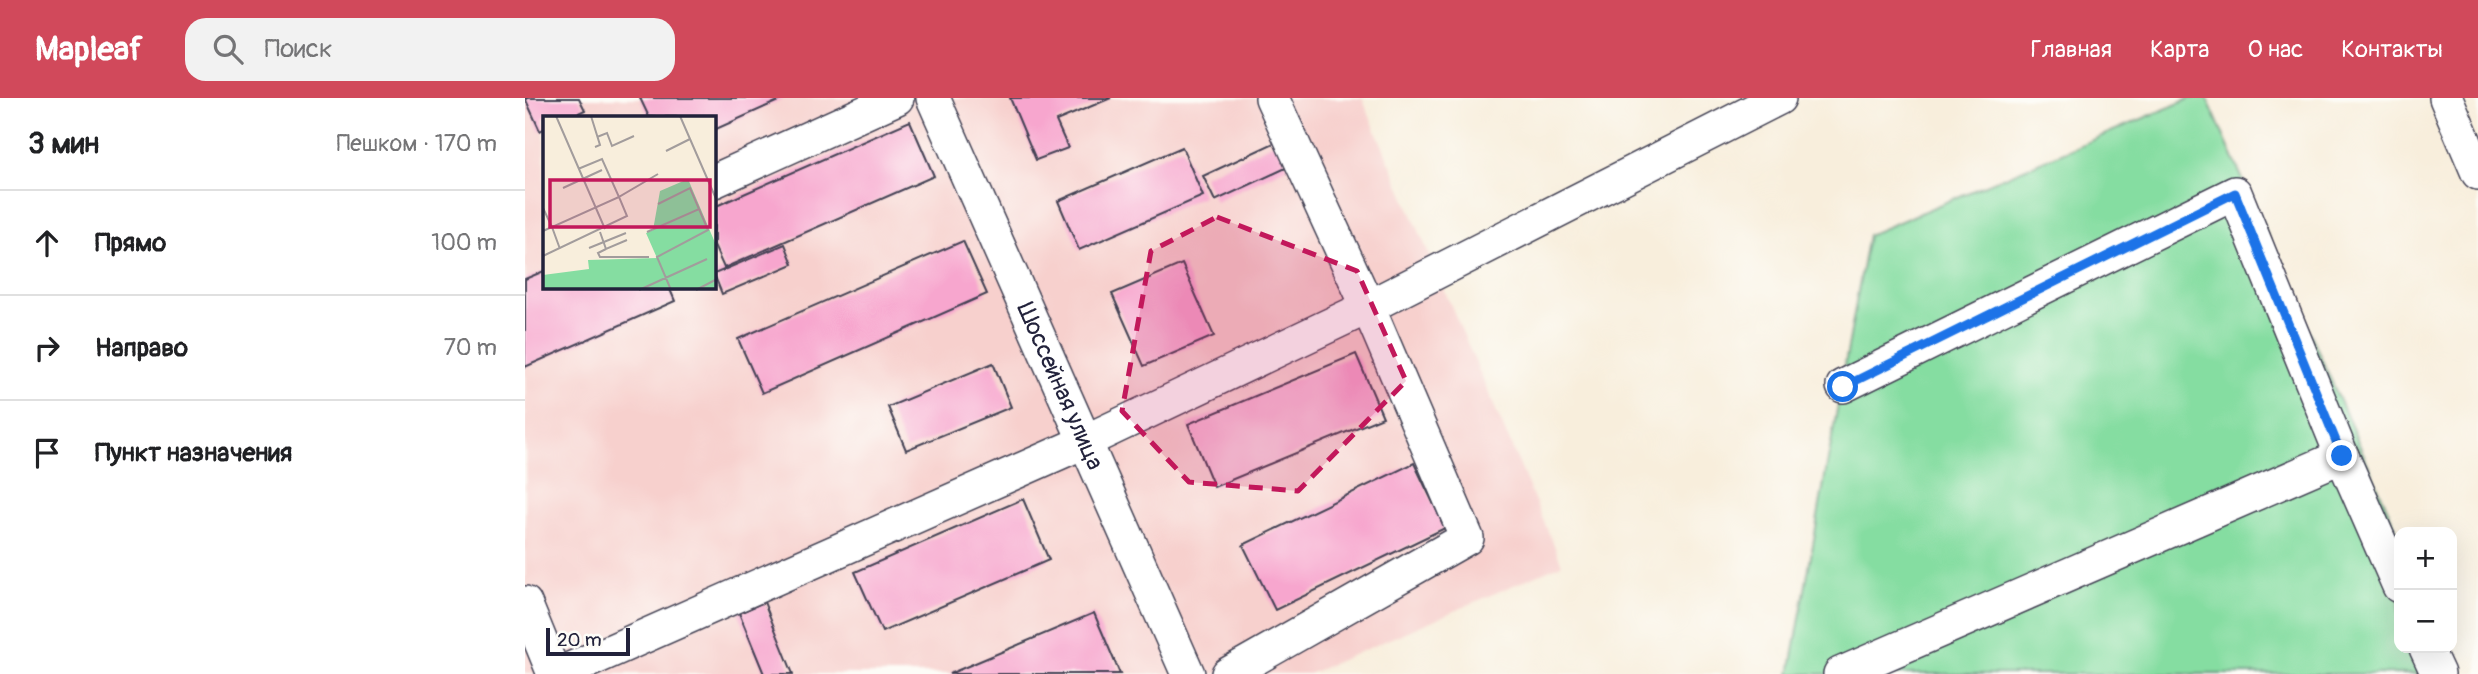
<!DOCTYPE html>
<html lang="ru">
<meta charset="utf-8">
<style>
:root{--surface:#fff;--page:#f2f2f2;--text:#202124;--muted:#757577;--line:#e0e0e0;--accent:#d1495b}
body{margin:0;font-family:Pangolin,sans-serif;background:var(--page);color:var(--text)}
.controls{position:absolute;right:21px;bottom:21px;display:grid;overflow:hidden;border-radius:14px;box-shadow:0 7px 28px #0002}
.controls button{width:63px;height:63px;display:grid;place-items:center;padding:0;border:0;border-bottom:2px solid var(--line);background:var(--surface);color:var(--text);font:35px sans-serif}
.scale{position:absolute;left:21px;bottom:18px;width:84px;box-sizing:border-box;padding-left:7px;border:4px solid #22223b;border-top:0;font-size:19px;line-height:24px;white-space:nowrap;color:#22223b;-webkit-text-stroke:5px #fdfcf7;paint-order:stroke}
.stop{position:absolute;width:21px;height:21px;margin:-16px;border:5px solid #1a73e8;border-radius:50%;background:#fff}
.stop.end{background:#1a73e8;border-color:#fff;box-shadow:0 2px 7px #0008}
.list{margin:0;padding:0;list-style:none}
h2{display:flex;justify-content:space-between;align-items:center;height:91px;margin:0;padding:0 28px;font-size:30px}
h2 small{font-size:23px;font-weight:400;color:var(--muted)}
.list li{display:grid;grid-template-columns:46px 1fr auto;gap:21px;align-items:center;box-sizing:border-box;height:105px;padding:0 28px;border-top:2px solid var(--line)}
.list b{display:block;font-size:26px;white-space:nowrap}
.list em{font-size:23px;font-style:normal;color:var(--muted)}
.icon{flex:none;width:38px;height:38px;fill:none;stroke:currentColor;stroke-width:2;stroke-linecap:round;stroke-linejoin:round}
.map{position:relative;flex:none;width:1953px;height:576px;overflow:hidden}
header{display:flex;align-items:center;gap:42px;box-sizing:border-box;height:98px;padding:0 35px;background:var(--accent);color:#fff}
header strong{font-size:33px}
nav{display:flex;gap:38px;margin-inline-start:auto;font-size:24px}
.search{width:490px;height:63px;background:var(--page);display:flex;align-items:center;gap:18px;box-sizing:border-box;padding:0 24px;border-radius:21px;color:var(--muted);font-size:26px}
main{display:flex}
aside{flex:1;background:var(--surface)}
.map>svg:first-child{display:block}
</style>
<header>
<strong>Mapleaf</strong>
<div class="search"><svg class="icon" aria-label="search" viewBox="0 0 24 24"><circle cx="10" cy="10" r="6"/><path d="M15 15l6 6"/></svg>Поиск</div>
<nav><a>Главная</a><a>Карта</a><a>О нас</a><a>Контакты</a></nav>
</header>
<main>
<aside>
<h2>3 мин<small>Пешком · 170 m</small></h2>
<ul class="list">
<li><svg class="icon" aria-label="ahead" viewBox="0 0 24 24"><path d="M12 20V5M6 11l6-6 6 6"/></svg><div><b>Прямо</b></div><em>100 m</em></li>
<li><svg class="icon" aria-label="right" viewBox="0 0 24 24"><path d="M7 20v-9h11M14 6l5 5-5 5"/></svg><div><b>Направо</b></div><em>70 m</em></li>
<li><svg class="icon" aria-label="arrive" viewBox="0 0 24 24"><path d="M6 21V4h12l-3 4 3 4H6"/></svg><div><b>Пункт назначения</b></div></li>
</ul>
</aside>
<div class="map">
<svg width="1953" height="576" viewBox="0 0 1953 576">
<rect width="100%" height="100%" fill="#fdfcf7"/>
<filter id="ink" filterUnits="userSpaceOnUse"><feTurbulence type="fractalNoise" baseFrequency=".0143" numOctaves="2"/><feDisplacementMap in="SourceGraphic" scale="14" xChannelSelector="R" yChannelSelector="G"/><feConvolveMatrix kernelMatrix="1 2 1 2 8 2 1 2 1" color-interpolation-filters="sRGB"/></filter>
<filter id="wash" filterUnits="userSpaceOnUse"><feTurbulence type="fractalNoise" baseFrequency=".00686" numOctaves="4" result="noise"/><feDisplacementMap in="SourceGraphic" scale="28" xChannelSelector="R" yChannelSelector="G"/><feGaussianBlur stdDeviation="1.57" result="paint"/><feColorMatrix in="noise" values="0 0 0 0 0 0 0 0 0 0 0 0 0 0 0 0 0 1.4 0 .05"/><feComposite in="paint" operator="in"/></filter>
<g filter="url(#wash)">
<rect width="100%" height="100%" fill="#f8eedc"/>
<path fill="#f7d0cd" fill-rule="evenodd" d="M 0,0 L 837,0 L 1037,466 L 784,576 L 0,576 ZM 19,19 L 189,19 L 189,189 L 19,189 Z"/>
<polygon fill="#85dda1" stroke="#54806e" stroke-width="2" points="1666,0 1682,0 1874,437 1874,550 1924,550 1935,576 1265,576 1343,137"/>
<g id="blocks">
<g fill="#f7a6ce">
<polygon points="0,0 54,0 60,12 45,19 19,19 19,31 15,33"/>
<polygon points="115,0 260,0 189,32 189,19 124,19"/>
<polygon points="485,0 586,0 531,23 543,50 511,62"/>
<polygon points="385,23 409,78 199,170 189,148 189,109"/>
<polygon points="751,44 763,69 690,103 678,78"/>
<polygon points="657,49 678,98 554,152 533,103"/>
<polygon points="438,143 462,196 237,295 213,241"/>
<polygon points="260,146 268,166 197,196 189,176"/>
<polygon points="657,166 689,238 619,268 587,196"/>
<polygon points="19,173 19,189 144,189 150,203 0,269 0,181"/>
<polygon points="831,256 858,319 689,389 663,326"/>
<polygon points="468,265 486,309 381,352 363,309"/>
<polygon points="889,365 920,430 750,512 718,447"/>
<polygon points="498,401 524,462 357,534 330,474"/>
<polygon points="239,504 268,576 239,576 214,515"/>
<polygon points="569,515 595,576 424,576"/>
</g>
</g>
</g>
<g filter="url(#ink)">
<use href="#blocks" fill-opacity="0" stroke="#424153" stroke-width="2"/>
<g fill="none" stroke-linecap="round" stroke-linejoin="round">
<defs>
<g id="minor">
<path id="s1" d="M 408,0 L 663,576"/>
<polyline points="1921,0 1953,75"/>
<polyline points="189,83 372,0"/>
<polyline points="1318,288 1710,95 1817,358"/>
<polyline points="0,505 29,576"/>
<polyline points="1901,550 1913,576"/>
<polyline points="34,576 561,343 843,209 747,0"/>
<polyline points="703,576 942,440 843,209 1254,0"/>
<polyline points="1315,576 1817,358 1874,488"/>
</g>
</defs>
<use href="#minor" stroke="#424153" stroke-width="36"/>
<use href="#minor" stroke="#fff" stroke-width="33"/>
</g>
</g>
<g fill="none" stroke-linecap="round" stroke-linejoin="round" filter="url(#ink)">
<polyline stroke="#1a73e8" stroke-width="9" points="1318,289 1710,95 1817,358"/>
</g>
<path fill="#c2185b" fill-opacity="0.2" stroke="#c2185b" stroke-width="5" stroke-dasharray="14 9" stroke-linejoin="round" d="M 692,119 L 832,173 L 881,283 L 773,393 L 664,384 L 597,313 L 626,153 Z"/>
<g text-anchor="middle" stroke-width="6" stroke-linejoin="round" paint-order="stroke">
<g font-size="24" fill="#22223b" stroke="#fdfcf7">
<text dy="8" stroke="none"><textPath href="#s1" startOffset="315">Шоссейная улица</textPath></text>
</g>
</g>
<g transform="translate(18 18)">
<rect width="173" height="173" fill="#f8eedc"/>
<path d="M 145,63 L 173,129 L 173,173 L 0,173 L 0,159 L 46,153 L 45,144 L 114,142 L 103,117 L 110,114 L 117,75 Z" fill="#85dda1"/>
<path fill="none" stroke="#a29c9c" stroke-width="2" d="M 13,0 L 62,113M 48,0 L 57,29 L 52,31M 137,0 L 174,85M 54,21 L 64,17 L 69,30 L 91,20M 123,35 L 147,23M 20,72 L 59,54M 115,88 L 147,72 L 156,93M 0,115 L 9,111 L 0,92M 57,116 L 63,133 L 84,124M 104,116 L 156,93 L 165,114 L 114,141 L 128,174M 46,132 L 83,117M 17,133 L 9,111 L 76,81 L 59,43 L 35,53M 63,133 L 55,137 L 57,141 L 106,141M 0,140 L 84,100 L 76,81 L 115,58M 96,174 L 164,143M 153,174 L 174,163"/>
<path fill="#c2185b" fill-opacity="0.15" stroke="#c2185b" stroke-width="3.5" d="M 7,64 L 167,64 L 167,111 L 7,111 Z"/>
<rect width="173" height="173" fill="none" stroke="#22223b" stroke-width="3.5"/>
</g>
</svg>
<div class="controls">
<button>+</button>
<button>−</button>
</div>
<div class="scale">20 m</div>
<div class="stop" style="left:1318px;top:289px"></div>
<div class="stop end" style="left:1817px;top:358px"></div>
</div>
</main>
